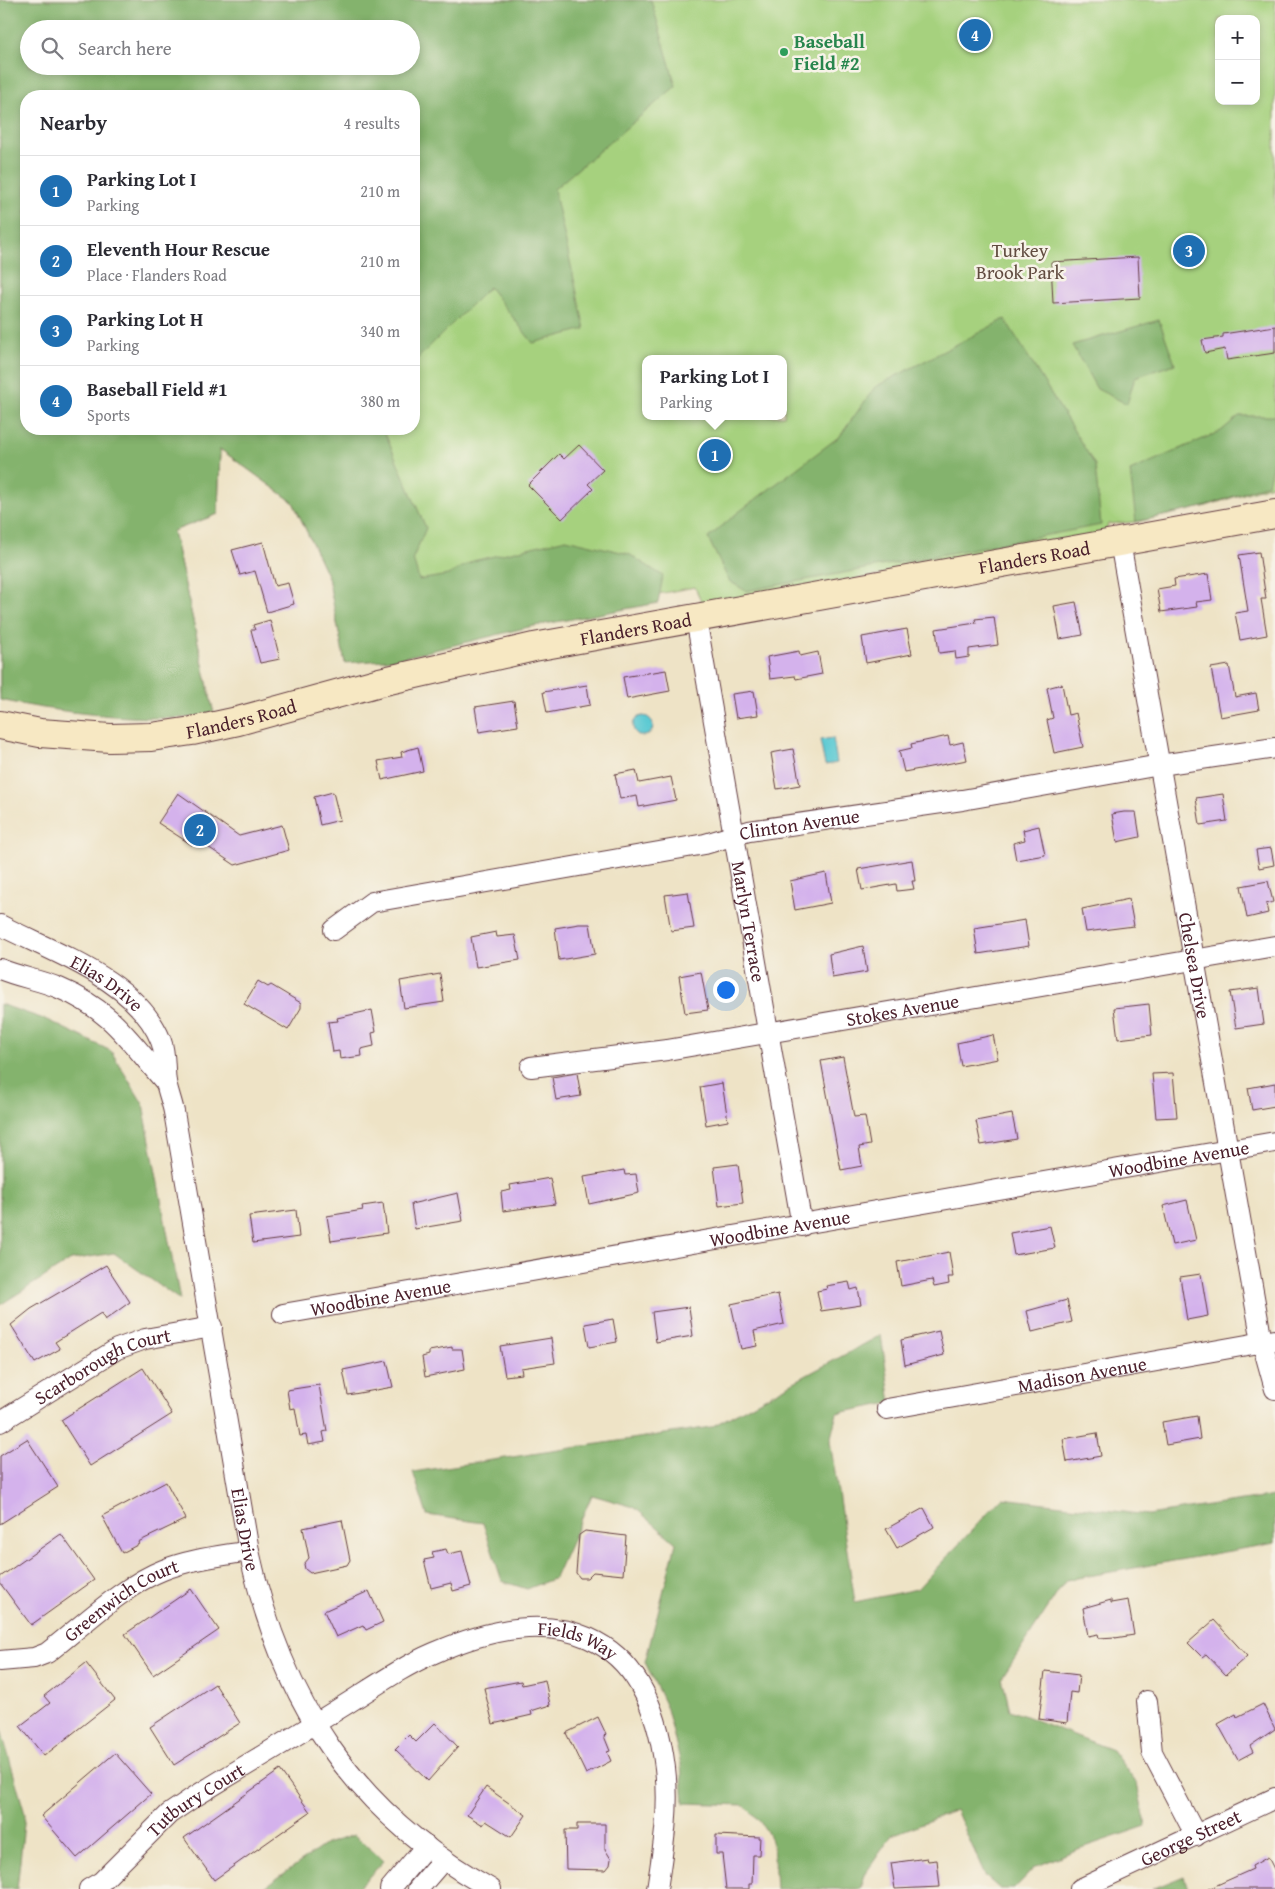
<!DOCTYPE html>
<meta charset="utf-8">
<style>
:root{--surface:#fff;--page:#f2f2f3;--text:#2b2b33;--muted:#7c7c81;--line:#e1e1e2;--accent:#1f6fb2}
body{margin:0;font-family:"Gentium Book Plus",serif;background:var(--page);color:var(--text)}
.controls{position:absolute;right:15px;top:15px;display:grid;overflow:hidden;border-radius:10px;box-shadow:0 2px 8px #0003}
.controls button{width:45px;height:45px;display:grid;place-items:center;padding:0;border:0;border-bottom:1px solid var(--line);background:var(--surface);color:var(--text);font:25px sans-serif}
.you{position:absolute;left:725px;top:989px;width:18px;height:18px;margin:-12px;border:4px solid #fff;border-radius:50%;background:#1a73e8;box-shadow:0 0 0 8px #1a73e833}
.badge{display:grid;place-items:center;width:32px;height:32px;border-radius:50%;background:var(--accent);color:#fff;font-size:16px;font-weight:700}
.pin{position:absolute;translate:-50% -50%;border:2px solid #fff;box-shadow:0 1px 5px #0006}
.popup{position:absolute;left:642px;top:355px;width:145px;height:65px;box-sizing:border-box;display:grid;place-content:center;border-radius:10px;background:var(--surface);filter:drop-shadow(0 1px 4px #0005);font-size:16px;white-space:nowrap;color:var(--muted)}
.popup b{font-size:19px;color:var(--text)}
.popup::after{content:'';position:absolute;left:50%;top:100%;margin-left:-10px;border:10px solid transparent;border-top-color:var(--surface)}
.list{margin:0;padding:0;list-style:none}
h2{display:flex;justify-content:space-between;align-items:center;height:65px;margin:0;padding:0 20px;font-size:21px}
h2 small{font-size:16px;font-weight:400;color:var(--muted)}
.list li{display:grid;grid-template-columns:32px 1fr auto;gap:15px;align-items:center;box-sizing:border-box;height:70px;padding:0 20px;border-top:1px solid var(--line)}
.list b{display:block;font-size:19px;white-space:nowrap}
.list p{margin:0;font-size:16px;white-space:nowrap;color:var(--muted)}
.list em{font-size:16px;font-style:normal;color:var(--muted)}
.icon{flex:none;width:28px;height:28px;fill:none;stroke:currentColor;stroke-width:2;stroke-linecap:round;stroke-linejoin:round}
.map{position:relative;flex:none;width:1275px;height:1889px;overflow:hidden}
.search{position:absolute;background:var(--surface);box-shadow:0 2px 8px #0003;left:20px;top:20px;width:400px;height:55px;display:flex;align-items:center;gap:12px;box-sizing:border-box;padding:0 18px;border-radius:28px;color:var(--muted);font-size:19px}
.panel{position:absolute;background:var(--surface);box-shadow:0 2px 8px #0003;left:20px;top:90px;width:400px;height:345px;border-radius:20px}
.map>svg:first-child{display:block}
</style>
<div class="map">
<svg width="1275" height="1889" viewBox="0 0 1275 1889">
<rect width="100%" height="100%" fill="#f7f3e8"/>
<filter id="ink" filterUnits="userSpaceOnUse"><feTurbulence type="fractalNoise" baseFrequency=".02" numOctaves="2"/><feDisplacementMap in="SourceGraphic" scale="10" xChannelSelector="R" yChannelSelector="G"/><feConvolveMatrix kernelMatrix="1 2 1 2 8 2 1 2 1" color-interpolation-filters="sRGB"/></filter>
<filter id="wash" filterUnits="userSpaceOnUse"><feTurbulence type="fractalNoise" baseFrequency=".0096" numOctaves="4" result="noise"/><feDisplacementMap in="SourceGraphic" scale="20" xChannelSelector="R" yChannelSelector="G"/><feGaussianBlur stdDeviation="1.12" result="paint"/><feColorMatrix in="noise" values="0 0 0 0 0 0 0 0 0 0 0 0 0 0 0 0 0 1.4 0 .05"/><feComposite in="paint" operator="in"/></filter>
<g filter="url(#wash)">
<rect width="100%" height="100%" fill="#eee3c6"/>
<path fill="#a6d17e" stroke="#787854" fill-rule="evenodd" d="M 0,0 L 1275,0 L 1275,484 L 1203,507 L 1136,522 L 1108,524 L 1105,535 L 703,607 L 695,587 L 547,615 L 345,663 L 328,577 L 293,502 L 220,449 L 218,514 L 173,531 L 214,714 L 0,694 ZM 1219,19 L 1256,19 L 1256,101 L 1219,101 ZM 29,29 L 411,29 L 411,66 L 29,66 ZM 26,96 L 414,96 L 414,429 L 26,429 ZM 646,359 L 784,359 L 784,416 L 646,416 Z"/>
<g fill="#84b36d" stroke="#67694c" fill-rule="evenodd">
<path d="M 0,0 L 651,0 L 676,86 L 554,189 L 585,329 L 533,343 L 489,287 L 414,362 L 414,96 L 26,96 L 26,429 L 383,429 L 426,528 L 413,558 L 419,580 L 448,575 L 473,561 L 566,539 L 629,554 L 663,576 L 658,603 L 529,627 L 397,659 L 345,663 L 328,577 L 293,502 L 220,449 L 218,514 L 173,531 L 214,714 C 195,719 175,718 156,718 C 104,717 52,711 0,700 ZM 29,29 L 411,29 L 411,66 L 29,66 Z"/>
<polygon points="1005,319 1095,465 1101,525 746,591 729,581 708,538 736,514 840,436 875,387"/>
<polygon points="1159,320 1175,364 1135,377 1127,404 1097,389 1072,345"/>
<polygon points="1239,416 1275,416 1275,453 1268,484 1203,507 1136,522 1130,471 1221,431"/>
<polygon points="0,1004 47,1020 111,1051 143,1104 180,1300 114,1253 71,1260 0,1305"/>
<path d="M 881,1335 L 891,1403 L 837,1413 L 830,1441 L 855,1602 L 917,1589 L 1002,1498 L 1148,1515 L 1275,1496 L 1275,1543 L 1066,1580 L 1002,1678 L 1010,1710 L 1112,1750 L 1137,1784 L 1146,1826 L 1078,1849 L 1035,1867 L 1014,1889 L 1000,1889 L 986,1877 L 956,1810 L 892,1835 L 865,1874 L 861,1889 L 776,1889 C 773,1844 778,1838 744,1805 L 684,1803 L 681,1764 L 667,1709 L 645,1662 L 676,1543 L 634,1507 L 592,1495 L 555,1578 L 527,1589 L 502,1581 L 483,1523 L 427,1515 L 413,1472 L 711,1427 Z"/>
<polygon points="0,1726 25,1814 17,1889 0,1889"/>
<polygon points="354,1835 384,1861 357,1889 262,1889 326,1844"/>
<polygon points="1184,1876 1188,1889 1152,1889"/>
</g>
<g fill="#5dcad3" stroke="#54747f">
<circle cx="643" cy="726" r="10"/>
<polygon points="833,738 837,763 825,765 820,740"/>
</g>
<g id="blocks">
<g fill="#d4b2ec">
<polygon points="1138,257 1140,298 1053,303 1051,262"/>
<polygon points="1275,326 1275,353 1227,360 1225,349 1205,353 1202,340 1223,337 1223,334"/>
<polygon points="579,445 603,470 588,484 593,489 562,519 528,485 559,454 564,459"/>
<polygon points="263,542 275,586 288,583 294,604 267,612 255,571 240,575 232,550"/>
<polygon points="1259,552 1266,599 1261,599 1267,635 1240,640 1235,613 1248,611 1239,555"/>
<polygon points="1208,574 1212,600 1196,602 1197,607 1161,612 1157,589 1175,586 1174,579"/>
<polygon points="1076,602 1083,635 1060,639 1054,606"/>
<polygon points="994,617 998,645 969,649 969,657 956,659 955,651 939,653 936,629 976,623 975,619"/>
<polygon points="270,620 280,659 260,663 251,630 255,630 253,625"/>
<polygon points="907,629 912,654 866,663 862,637"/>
<polygon points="799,651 800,656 818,652 822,674 796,679 795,676 770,679 767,657"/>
<polygon points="1229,665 1235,697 1256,693 1259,710 1220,717 1211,668"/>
<polygon points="666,670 670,691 627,699 623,677"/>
<polygon points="1062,684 1068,715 1076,713 1083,747 1054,753 1047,720 1053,718 1047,688"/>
<polygon points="587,685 590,705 547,713 543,692"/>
<polygon points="754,691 758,715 736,718 732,694"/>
<polygon points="514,701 518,726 479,732 475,707"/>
<polygon points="948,736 950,745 963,742 967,760 904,772 899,751 912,748 911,744"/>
<polygon points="418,747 423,771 382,780 378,761 402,757 401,752"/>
<polygon points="793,749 800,785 777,789 771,753"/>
<polygon points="636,770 639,783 671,777 676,800 639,807 637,796 620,799 615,774"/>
<polygon points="333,792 340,820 320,825 314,797"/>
<polygon points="178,793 239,836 282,825 289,850 235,865 196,839 192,845 158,823"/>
<polygon points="1223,794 1227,821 1200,825 1196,798"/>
<polygon points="1124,812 1136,812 1140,837 1117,842 1112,814"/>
<polygon points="1039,826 1045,855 1016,860 1013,843 1025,840 1023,830"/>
<polygon points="1271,848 1274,865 1259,868 1256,850"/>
<polygon points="912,860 915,881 912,881 914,889 897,891 896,884 862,890 858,869"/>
<polygon points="826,873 831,903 795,910 790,881"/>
<polygon points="1268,881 1273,902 1266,904 1268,913 1247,918 1241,886"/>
<polygon points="688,892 694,928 671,931 665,895"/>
<polygon points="1129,899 1134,926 1086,932 1082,909"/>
<polygon points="1025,920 1029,946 978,954 974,928"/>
<polygon points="579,924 590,924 595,954 559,960 555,928"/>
<polygon points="496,932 497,937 515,935 520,960 476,967 471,937"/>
<polygon points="863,946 867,972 832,978 829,954"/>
<polygon points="701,972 708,1010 685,1013 679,976"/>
<polygon points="440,974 444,1002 404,1008 400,981"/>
<polygon points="258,981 268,987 271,985 301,1003 301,1008 288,1030 244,1004"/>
<polygon points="1259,988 1264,1024 1236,1028 1230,992"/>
<polygon points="1149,1004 1152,1035 1118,1039 1114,1008"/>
<polygon points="372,1010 376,1032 372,1033 374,1046 361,1049 362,1056 340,1059 339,1051 333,1052 328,1022 338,1021 337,1018"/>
<polygon points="993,1035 998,1059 961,1066 957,1043"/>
<polygon points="843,1057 854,1117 865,1116 870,1145 859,1147 862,1166 841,1170 821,1061"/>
<polygon points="577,1073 581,1096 556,1100 552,1077"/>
<polygon points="1173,1073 1177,1117 1156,1118 1152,1074"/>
<polygon points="722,1083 728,1121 706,1125 700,1087"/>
<polygon points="1275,1083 1275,1106 1252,1110 1248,1088"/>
<polygon points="1012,1114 1017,1139 981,1145 976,1121"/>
<polygon points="738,1164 743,1203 719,1206 714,1167"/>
<polygon points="624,1170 625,1175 636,1174 639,1193 589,1204 584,1177"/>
<polygon points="550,1178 555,1204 503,1211 501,1192 511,1190 510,1185"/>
<polygon points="458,1193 463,1221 415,1229 411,1204"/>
<polygon points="1187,1200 1196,1240 1172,1245 1163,1206"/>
<polygon points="383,1203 387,1233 331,1241 327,1216 363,1210 362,1206"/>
<polygon points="296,1210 299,1237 253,1243 249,1216"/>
<polygon points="1050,1226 1055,1248 1014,1255 1010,1233"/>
<polygon points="949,1252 953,1277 948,1277 949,1284 934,1287 932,1280 901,1286 897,1262"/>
<polygon points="106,1265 130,1302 105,1320 101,1313 55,1342 60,1349 35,1363 11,1325 31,1309"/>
<polygon points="1201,1274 1208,1316 1187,1320 1180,1277"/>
<polygon points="849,1282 851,1290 858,1288 861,1305 821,1311 817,1291 827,1289 826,1286"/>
<polygon points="778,1294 784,1324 754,1331 757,1346 741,1349 731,1304"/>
<polygon points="1067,1300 1072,1322 1032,1332 1027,1311"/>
<polygon points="689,1307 693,1336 656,1342 652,1312"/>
<polygon points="613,1319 617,1342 589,1347 585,1324"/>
<polygon points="939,1331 944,1355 905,1365 901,1340"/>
<polygon points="551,1338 555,1363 521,1368 522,1374 505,1376 500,1346"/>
<polygon points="452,1347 452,1349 462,1349 465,1369 425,1377 422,1357 429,1355 429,1351"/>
<polygon points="387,1361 393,1387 348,1395 343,1370"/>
<polygon points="143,1368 172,1414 90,1466 61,1420"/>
<polygon points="319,1385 327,1431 323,1432 325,1442 308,1445 306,1435 300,1436 295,1408 290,1409 287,1390"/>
<polygon points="1197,1416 1200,1439 1166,1445 1162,1422"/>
<polygon points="1097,1433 1101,1456 1067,1462 1063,1439"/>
<polygon points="27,1439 58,1487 0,1524 0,1456"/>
<polygon points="166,1482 186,1519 138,1542 139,1544 122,1553 102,1516"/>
<polygon points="924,1508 934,1527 897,1548 886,1529"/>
<polygon points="342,1520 350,1560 347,1565 310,1573 305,1569 304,1564 309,1558 303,1528"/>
<polygon points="585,1531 626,1536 623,1575 593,1572 587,1578 580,1578 576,1573 579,1535"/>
<polygon points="61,1534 94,1580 31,1625 0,1583 0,1577"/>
<polygon points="446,1549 448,1554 462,1551 471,1586 453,1591 451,1583 431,1588 424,1560 434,1558 432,1552"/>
<polygon points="191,1589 219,1630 153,1675 125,1634"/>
<polygon points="369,1591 383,1622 366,1630 363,1625 336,1637 324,1611"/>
<polygon points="1111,1600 1111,1603 1128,1600 1134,1635 1115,1638 1115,1637 1099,1638 1098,1634 1088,1636 1083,1608"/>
<polygon points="1214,1620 1247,1656 1226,1675 1206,1654 1202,1657 1188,1643"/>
<polygon points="86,1663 115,1700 44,1756 20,1726 50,1703 44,1696"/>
<polygon points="1045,1671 1079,1675 1077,1693 1070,1692 1067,1723 1039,1719"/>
<polygon points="545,1680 550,1705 531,1711 532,1715 493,1724 484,1688 521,1681 522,1685"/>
<polygon points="215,1684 240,1723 174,1765 150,1727"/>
<polygon points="1263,1704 1275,1729 1250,1746 1253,1752 1238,1760 1218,1724 1236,1714 1237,1717"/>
<polygon points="598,1717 606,1734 604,1736 610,1751 607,1752 611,1761 586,1774 566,1733"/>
<polygon points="435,1723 458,1747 428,1781 395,1749 409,1735 416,1742"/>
<polygon points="115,1753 151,1794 77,1858 41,1816"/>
<polygon points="280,1770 310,1812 214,1880 184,1838"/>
<polygon points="486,1787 526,1815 511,1837 486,1821 483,1825 467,1815"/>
<polygon points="577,1824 605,1824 605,1849 611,1859 610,1865 606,1870 566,1869 565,1830 577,1830"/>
<polygon points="716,1835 760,1837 759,1855 753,1855 752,1884 749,1884 749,1889 726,1889 722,1854 716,1854"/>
<polygon points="1268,1857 1275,1871 1275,1889 1208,1889 1253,1869 1252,1866"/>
<polygon points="927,1858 928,1861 937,1860 940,1887 895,1889 891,1863"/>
</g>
</g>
</g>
<g filter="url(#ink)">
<use href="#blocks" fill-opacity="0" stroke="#633c42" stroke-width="1"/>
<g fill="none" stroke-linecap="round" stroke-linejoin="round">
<defs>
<g id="street">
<path id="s1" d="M 1120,542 L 1262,1342 L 1275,1389"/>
<path id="s2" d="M 696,618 L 802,1226"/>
<path id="s3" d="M 0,925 C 54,953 137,980 161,1041 C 166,1054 164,1068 166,1082 C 168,1092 172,1102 174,1112 L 249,1551 C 282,1702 354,1813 491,1889"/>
<path id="s4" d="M 334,930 L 372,902 L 705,844 L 749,831 L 962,800 L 1160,765 L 1275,748"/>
<path d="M 0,969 C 19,977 40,980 59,988 C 112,1010 130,1042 166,1083"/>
<path id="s5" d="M 531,1067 L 667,1050 L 1275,946"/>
<path id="s6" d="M 283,1314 L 1275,1142"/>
<path id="s7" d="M 887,1409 L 1275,1340"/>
<path id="s8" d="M 0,1422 L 117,1349 L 145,1339 L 212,1327"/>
<path id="s9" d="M 0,1661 L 34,1658 L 47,1653 C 81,1627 124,1585 163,1570 C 190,1559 221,1556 249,1551"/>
<polyline points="1147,1701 1152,1752 1196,1836"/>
<path id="s10" d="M 89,1889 L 101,1882 L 169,1814 L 191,1799 C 241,1768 291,1739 340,1708 C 371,1689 401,1667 434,1653 C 555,1600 648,1628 665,1768 C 670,1809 663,1849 657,1889"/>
<polyline points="390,1889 426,1846"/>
<polyline points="418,1889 443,1860"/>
<path id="s11" d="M 1080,1889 L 1275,1798"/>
</g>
<g id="secondary">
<path id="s12" d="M 0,725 L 40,733 L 110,738 L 151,737 L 192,731 L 238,721 L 380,682 L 534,647 L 1275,514"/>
</g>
</defs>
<use href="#street" stroke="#633c42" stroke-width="22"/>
<use href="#secondary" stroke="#633c42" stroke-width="30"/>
<use href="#street" stroke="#fff" stroke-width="20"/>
<use href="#secondary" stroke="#f7e8c3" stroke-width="28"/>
</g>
</g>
<circle fill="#2e9e5b" stroke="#f7f3e8" stroke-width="2" cx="784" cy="52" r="5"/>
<g text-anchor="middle" stroke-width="5" stroke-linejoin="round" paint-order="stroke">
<g font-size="19" font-weight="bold" fill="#27864d" stroke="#f7f3e8" text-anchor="start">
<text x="794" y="48">Baseball<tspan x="794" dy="22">Field #2</tspan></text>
</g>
<g font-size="19" fill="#614c40" stroke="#f7f3e8">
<text x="1020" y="257">Turkey<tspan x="1020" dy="22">Brook Park</tspan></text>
</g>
<g font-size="19" fill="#4a1f2b" stroke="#f7f3e8">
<text dy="7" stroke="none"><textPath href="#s12" startOffset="1054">Flanders Road</textPath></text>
<text dy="7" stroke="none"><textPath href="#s12" startOffset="649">Flanders Road</textPath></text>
<text dy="7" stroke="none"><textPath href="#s12" startOffset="244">Flanders Road</textPath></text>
<text dy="7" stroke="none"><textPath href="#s4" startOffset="482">Clinton Avenue</textPath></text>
<text dy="7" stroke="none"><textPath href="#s2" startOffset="308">Marlyn Terrace</textPath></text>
<text dy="7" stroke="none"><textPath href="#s1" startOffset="430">Chelsea Drive</textPath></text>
<text dy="7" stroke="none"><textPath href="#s3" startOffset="122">Elias Drive</textPath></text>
<text dy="7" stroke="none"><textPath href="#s5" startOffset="376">Stokes Avenue</textPath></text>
<text dy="7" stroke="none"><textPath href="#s6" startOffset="909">Woodbine Avenue</textPath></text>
<text dy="7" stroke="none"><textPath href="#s6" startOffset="504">Woodbine Avenue</textPath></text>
<text dy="7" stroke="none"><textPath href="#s6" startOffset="99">Woodbine Avenue</textPath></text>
<text dy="7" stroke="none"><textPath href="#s8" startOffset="118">Scarborough Court</textPath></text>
<text dy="7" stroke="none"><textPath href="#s7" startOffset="198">Madison Avenue</textPath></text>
<text dy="7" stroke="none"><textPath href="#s3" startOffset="699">Elias Drive</textPath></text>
<text dy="7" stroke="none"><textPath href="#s9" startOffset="140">Greenwich Court</textPath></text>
<text dy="7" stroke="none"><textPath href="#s10" startOffset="570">Fields Way</textPath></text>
<text dy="7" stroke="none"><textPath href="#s10" startOffset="140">Tutbury Court</textPath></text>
<text dy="7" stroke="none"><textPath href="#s11" startOffset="122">George Street</textPath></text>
</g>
</g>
</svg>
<div class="controls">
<button>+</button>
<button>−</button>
</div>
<div class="you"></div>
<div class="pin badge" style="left:715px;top:455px">1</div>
<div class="popup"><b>Parking Lot I</b>Parking</div>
<div class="pin badge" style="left:200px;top:830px">2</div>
<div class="pin badge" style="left:1189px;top:251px">3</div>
<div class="pin badge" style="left:975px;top:35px">4</div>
<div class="search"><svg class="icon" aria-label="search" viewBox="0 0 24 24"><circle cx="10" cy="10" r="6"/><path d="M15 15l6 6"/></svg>Search here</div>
<section class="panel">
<h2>Nearby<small>4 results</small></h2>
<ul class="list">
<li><span class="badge">1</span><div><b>Parking Lot I</b><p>Parking</p></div><em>210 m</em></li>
<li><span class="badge">2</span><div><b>Eleventh Hour Rescue</b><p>Place · Flanders Road</p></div><em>210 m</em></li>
<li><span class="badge">3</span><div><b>Parking Lot H</b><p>Parking</p></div><em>340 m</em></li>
<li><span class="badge">4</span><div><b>Baseball Field #1</b><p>Sports</p></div><em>380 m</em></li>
</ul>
</section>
</div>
